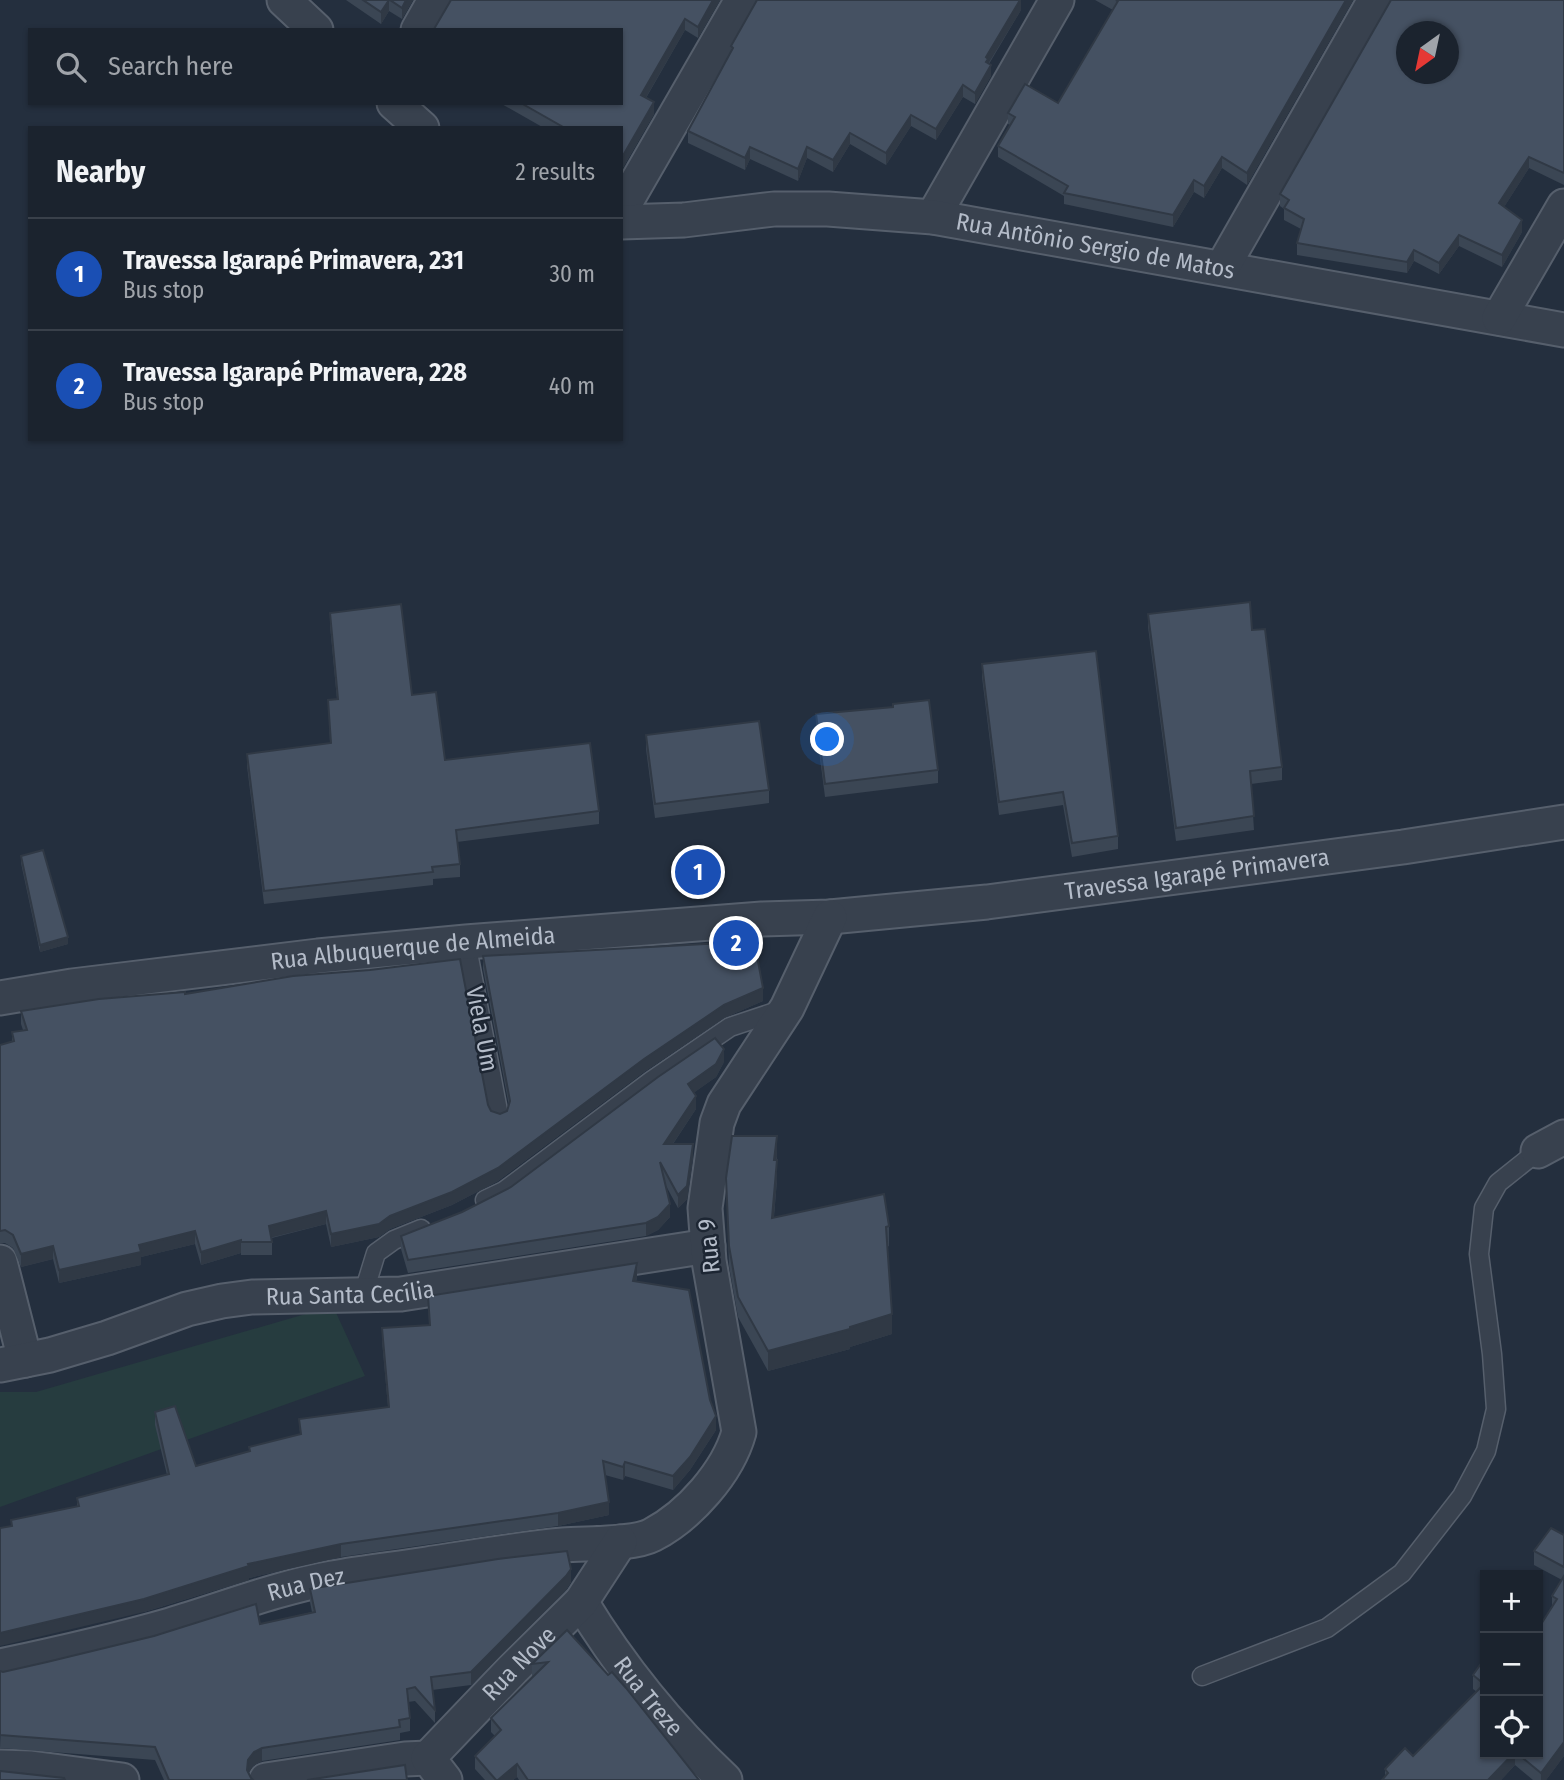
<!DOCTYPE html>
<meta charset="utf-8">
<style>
:root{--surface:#1b232e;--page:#282f3a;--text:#f1f3f6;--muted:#a0a4aa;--line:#39404a;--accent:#8ab4f8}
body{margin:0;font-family:"Fira Sans Condensed",sans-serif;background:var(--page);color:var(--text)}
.controls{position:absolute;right:21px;bottom:21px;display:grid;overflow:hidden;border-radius:0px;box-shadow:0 2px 5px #0004}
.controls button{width:63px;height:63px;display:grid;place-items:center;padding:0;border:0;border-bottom:2px solid var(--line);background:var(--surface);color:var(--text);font:35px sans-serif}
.compass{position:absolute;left:1396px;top:21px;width:63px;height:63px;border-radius:50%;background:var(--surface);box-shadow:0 2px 5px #0004;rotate:213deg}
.you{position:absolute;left:828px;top:740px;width:24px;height:24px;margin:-18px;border:5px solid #fff;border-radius:50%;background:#1a73e8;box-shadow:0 0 0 10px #1a73e833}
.badge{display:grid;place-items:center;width:46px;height:46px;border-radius:50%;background:var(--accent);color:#fff;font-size:23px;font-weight:700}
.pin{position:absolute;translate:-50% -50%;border:4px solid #fff;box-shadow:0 2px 7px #0006}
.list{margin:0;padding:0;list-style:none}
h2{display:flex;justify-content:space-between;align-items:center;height:91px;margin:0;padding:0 28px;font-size:30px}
h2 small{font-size:23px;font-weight:400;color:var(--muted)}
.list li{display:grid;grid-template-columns:46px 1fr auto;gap:21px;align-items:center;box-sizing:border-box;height:112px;padding:0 28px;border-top:2px solid var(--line)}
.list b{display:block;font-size:26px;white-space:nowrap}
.list p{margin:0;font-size:23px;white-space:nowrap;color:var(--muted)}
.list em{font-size:23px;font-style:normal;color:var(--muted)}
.icon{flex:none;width:38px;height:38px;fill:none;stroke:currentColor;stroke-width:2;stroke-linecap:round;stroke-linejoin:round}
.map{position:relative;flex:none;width:1564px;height:1780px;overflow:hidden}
.search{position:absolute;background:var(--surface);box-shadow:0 2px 5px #0004;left:28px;top:28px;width:595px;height:77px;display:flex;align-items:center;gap:18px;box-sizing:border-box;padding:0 24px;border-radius:0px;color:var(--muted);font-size:26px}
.panel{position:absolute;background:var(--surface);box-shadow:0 2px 5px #0004;left:28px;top:126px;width:595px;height:315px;border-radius:0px}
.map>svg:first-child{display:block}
</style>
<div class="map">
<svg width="1564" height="1780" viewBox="0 0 1564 1780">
<rect width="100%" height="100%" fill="#242f3e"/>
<polygon fill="#263c3f" points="333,1306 365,1376 0,1507 0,1392 36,1392"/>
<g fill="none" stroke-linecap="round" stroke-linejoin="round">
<defs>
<g id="service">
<polyline points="466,942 499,1116"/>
<polyline points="485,1200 504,1191 651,1081 730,1027 784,1009"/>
<polyline points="363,1295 376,1253 394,1240 421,1229"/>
<polyline points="1202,1676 1327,1628 1402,1573 1462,1496 1486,1451 1496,1409 1492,1354 1479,1254 1484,1208 1498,1183 1538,1151"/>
</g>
<g id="minor">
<polyline points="284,0 316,30"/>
<polyline points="418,30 435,0"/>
<polyline points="394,103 422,128"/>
<polyline points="621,210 742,0"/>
<polyline points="933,217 1057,0"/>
<path id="s1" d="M 621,222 L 684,220 L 774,209 L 828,209 L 933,217 L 1564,330"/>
<polyline points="1222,268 1375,0"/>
<polyline points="1499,318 1564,206"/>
<path id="s2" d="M 0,998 L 72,986 L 318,956 L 466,942 L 762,919 L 830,917 L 987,902 L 1403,847 L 1564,822"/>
<polyline points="1538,1151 1564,1137"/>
<polyline points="0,1262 25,1360"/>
<path id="s3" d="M 0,1365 L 50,1355 L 107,1338 L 187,1309 L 222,1301 L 252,1297 L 401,1294 L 708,1246"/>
<path id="s4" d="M 581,1602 C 621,1668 669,1727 725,1780"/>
<path id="s5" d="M 0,1666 C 57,1654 114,1641 170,1625 C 224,1609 276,1588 332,1578 C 364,1572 395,1569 427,1564 C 472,1557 518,1549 563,1545 C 586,1543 633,1545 652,1535 C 689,1516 728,1472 739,1432 L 709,1261 L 705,1208 L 717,1123 L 724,1104 L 787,1008 L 830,917"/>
<polyline points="0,1767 31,1768 122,1780"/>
<polyline points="266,1780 405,1759 428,1758"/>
<path id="s6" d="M 445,1780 L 428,1758 L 513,1669 L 581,1602 L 620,1542"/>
</g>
</defs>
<use href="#service" stroke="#565f6c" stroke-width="21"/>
<use href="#minor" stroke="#565f6c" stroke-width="37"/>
<use href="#service" stroke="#38414e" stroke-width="18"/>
<use href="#minor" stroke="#38414e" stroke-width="33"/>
</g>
<g fill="#3b4654">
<polygon points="346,0 413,0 402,19 389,11 381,24"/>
<polygon points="720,0 698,38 685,30 646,98 654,114 621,171 621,128 544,128 500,103 621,103 621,30 434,30 434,29"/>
<polygon points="1021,0 1021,10 989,64 991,76 975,104 963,97 936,140 911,126 886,165 850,144 833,172 807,158 798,181 750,159 745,170 688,143 688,131 731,52 731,46"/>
<polygon points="1095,0 1353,0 1247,185 1222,168 1204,198 1194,192 1173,227 1064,204 1064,196 998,157 998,146 1010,125 1008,124 1008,113 1058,103 1113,10"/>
<polygon points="1564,0 1564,185 1529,168 1504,207 1522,232 1502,267 1459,246 1439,274 1414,261 1407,273 1297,255 1297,243 1301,229 1284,220 1284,209 1280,206 1280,194"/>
<polygon points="330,613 412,695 445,760 599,811 599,824 457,842 460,864 460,877 433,879 433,885 264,904 247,766 247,754 330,743 328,700 337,700 330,626"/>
<polygon points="1148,614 1252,630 1282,767 1282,780 1251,784 1254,830 1176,841 1148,627"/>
<polygon points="982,664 1118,836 1118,849 1072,857 1063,805 999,815 982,677"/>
<polygon points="816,714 938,770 938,783 825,797 816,727"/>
<polygon points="646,735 769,790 769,803 655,818 646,749"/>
<polygon points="21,856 68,944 40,952 21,863"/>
<polygon points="483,956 763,1001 724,1018 644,1072 498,1181 452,1205 390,1229 379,1237 331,1247 326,1224 272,1238 272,1255 241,1255 241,1253 201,1265 195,1244 141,1257 141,1265 59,1283 53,1259 21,1267 13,1248 5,1243 0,1243 0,1045 12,1041 12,1032 23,1030 21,1024 21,1011 185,994 488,1105 491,1111 500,1114 507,1111 509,1106 483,969"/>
<polygon points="724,1062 716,1077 693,1093 696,1109 673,1144 693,1157 687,1199 678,1208 665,1184 670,1217 658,1230 646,1236 408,1273 401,1249 401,1236 462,1212 511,1187"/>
<polygon points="777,1156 777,1180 774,1217 889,1226 889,1246 887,1247 892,1334 850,1347 850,1349 768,1371 738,1317 729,1266 726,1178"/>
<polygon points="637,1277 636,1282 716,1430 690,1470 673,1490 625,1476 623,1480 605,1475 609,1515 558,1526 341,1557 249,1578 249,1580 144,1612 11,1526 11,1520 77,1507 77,1498 167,1475 155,1425 155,1412 196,1466 249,1452 249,1447 300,1434 299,1419 388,1407 382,1341 382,1328 429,1325 428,1296"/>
<polygon points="1564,1535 1564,1756 1546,1780 1533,1780 1515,1765 1501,1780 1382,1780 1385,1776 1385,1769 1413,1756 1477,1692 1473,1689 1473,1675 1485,1658 1485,1754 1538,1754 1552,1607 1552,1596 1562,1580 1534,1565 1534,1551"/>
<polygon points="571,1582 566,1590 471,1685 432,1690 435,1710 435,1723 415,1701 408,1702 410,1718 410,1731 400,1733 400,1740 262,1761 254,1765 248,1773 251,1778 253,1780 164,1780 155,1760 0,1748 3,1672 260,1624 312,1612 310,1602 310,1589"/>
<polygon points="567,1630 699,1780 519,1780 517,1777 513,1780 485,1780 475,1769 475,1756 495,1736 491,1732 491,1718 532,1677 532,1664"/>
</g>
<g fill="#303945">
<polygon points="389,0 389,11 381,24 381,12"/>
<polygon points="406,0 413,0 402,19 402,8"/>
<polygon points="713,0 720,0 698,38 698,27"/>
<polygon points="1020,0 1021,0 1021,10 988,64 991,65 991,76 975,104 975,93 986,57"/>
<polygon points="1346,0 1353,0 1247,185 1247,173"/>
<polygon points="685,19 685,30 641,106 641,95"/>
<polygon points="963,85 963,97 936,140 936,129"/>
<polygon points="654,102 654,114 621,171 621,159"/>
<polygon points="911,115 911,126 886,165 886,153"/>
<polygon points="850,133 850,144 833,172 833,160"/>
<polygon points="750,147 750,159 745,170 745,158"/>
<polygon points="807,147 807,158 798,181 798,169"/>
<polygon points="1222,157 1222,168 1204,198 1204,186"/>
<polygon points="1529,157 1529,168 1499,215 1499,203"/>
<polygon points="1194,180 1194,192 1173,227 1173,215"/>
<polygon points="1522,220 1522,232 1502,267 1502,255"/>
<polygon points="1459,235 1459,246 1439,274 1439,263"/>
<polygon points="1414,250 1414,261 1407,273 1407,262"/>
<polygon points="68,937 68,944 40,952 40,945"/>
<polygon points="763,988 763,1001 724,1018 644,1072 498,1181 452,1205 390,1229 379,1237 331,1247 331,1234 644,1059 724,1005"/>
<polygon points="724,1049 724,1062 716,1077 688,1097 688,1084"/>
<polygon points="696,1096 696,1109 664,1157 664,1144"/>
<polygon points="777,1136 777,1156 774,1180 774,1160"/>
<polygon points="693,1144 693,1157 687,1199 678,1208 678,1195"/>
<polygon points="777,1160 777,1180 772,1237 772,1218"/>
<polygon points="670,1204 670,1217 658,1230 646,1236 646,1223"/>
<polygon points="326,1211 326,1224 269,1238 269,1226"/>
<polygon points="195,1231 195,1244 141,1257 141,1265 59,1283 59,1270 139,1245"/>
<polygon points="241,1240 241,1253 201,1265 201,1252"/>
<polygon points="53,1246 53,1259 21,1267 21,1254"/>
<polygon points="637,1263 637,1277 633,1294 633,1281"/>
<polygon points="892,1314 892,1334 850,1347 850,1349 768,1371 768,1351"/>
<polygon points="716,1416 716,1430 690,1470 673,1490 673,1476"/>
<polygon points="625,1462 625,1476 623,1480 623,1467"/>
<polygon points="609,1502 609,1515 558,1526 558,1513"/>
<polygon points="341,1544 341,1557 249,1578 249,1580 144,1612 0,1646 0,1633 248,1564"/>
<polygon points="571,1569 571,1582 566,1590 471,1685 471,1672"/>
<polygon points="1564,1742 1564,1756 1546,1780 1541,1780 1541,1773"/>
<polygon points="262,1748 262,1761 254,1765 248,1774 247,1780 248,1760 254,1752"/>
<polygon points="1513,1754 1515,1754 1515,1765 1501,1780 1488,1780"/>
<polygon points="517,1764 517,1777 513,1780 498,1780"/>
</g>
<g fill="#455162" stroke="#303945" stroke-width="2" fill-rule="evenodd">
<polygon points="363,0 389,0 381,12"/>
<polygon points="390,0 406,0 402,8"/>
<polygon points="451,0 713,0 698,27 685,19 641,95 654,102 621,159 621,128 565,128 521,103 621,103 621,30 435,30 434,29"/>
<polygon points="757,0 1020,0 986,57 988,59 986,62 991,65 975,93 963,85 936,129 911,115 886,153 850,133 833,160 807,147 798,169 750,147 745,158 688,131 733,48 731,46"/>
<polygon points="1116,0 1346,0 1247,173 1222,157 1204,186 1194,180 1173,215 1064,193 1068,186 998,146 1015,117 1008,113 1025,84 1058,103 1118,1"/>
<path d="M 1391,0 L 1564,0 L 1564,173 L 1529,157 L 1499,203 L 1522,220 L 1502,255 L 1459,235 L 1439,263 L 1414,250 L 1407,262 L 1297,243 L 1304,219 L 1284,208 L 1289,200 L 1280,194 ZM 1406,32 L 1448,32 L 1448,74 L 1406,74 Z"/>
<polygon points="1250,602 1252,630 1265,629 1282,767 1250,771 1254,816 1176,828 1148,614"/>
<polygon points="401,604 412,695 436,692 445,760 590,743 599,811 456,830 460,864 432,867 433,872 264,891 247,754 331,743 328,700 338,699 330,613"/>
<polygon points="1096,651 1118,836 1072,843 1063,792 999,802 982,664"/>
<polygon points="929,700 938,770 825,784 816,714 893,707 893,704"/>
<polygon points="759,721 769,790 655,804 646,735"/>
<polygon points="43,850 68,937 40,945 21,856"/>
<polygon points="742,942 757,956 763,988 724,1005 644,1059 498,1168 452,1192 390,1216 379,1224 331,1234 326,1211 269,1226 272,1242 241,1242 241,1240 201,1252 195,1231 139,1245 141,1252 59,1270 53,1246 21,1254 13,1235 5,1230 0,1231 0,1045 14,1041 12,1032 27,1030 21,1011 99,999 185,992 185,994 293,976 370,970 460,959 488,1105 491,1111 500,1114 507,1111 510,1101 483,956"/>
<polygon points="715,1038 724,1049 716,1064 688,1084 696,1096 664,1144 693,1144 687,1186 678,1195 660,1162 670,1204 658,1217 646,1223 408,1260 401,1236 462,1212 511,1187 658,1077"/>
<polygon points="732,1136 777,1136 774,1160 777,1160 772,1218 884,1194 889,1226 886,1227 892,1314 850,1327 850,1329 768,1351 738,1297 729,1246 726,1178"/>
<polygon points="637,1263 633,1281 689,1290 710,1400 716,1416 690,1457 673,1476 625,1462 623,1467 603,1461 609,1502 558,1513 341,1544 248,1564 249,1566 144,1599 0,1633 0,1528 12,1526 11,1520 79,1506 77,1498 169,1474 155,1412 175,1406 196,1466 250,1451 249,1447 301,1434 299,1419 389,1407 382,1328 430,1325 428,1296"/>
<polygon points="1551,1528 1564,1535 1564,1567 1534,1551"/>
<polygon points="567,1551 571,1569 566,1576 471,1672 431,1677 435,1710 415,1687 407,1689 410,1718 399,1720 400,1727 262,1748 254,1752 248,1760 247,1770 251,1778 253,1780 169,1780 155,1747 0,1735 0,1671 3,1672 47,1662 154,1636 256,1604 260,1624 315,1612 310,1589 315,1588 498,1559"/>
<polygon points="1564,1576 1564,1742 1541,1773 1518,1754 1538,1754 1538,1629 1557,1599 1552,1596"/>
<polygon points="567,1630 608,1675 612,1672 626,1688 699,1780 528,1780 517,1764 498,1780 496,1780 475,1756 501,1730 491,1718 548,1662 532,1664"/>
<polygon points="1485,1658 1485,1754 1513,1754 1488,1780 1382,1780 1388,1773 1385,1769 1405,1748 1413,1756 1484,1684 1473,1675"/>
<polygon points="405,1765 407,1780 307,1780"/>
<polygon points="0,1771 64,1778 65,1780 0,1780"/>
</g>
<g text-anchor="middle" stroke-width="5" stroke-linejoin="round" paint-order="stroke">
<g font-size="24" fill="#b4bcc9" stroke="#1d2633">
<text dy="8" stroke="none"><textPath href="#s1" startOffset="478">Rua Antônio Sergio de Matos</textPath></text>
<text dy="8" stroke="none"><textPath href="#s2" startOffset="1204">Travessa Igarapé Primavera</textPath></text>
<text dy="8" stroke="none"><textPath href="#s2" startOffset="416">Rua Albuquerque de Almeida</textPath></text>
<text transform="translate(482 1029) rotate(79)" y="8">Viela Um</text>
<text transform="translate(709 1246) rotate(-96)" y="8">Rua 9</text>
<text dy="8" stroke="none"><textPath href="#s3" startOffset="360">Rua Santa Cecília</textPath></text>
<text dy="8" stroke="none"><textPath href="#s5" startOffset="317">Rua Dez</textPath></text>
<text dy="8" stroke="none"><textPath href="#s6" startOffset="159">Rua Nove</textPath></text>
<text dy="8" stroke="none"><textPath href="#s4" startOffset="116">Rua Treze</textPath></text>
</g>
</g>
</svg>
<div class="controls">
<button>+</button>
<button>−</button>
<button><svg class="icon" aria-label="locate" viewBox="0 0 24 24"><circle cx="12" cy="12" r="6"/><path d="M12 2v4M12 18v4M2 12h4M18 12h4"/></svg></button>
</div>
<svg class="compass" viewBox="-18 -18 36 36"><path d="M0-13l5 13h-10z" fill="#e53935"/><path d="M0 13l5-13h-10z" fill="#a0a4aa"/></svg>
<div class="you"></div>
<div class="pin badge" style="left:698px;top:872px;background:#1a4fb4">1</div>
<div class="pin badge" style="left:736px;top:943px;background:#1a4fb4">2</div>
<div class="search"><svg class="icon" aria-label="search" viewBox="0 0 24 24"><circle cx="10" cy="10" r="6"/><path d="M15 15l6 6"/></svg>Search here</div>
<section class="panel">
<h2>Nearby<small>2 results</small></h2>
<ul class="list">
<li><span class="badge" style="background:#1a4fb4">1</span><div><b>Travessa Igarapé Primavera, 231</b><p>Bus stop</p></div><em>30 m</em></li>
<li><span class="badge" style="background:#1a4fb4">2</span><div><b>Travessa Igarapé Primavera, 228</b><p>Bus stop</p></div><em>40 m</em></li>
</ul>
</section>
</div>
